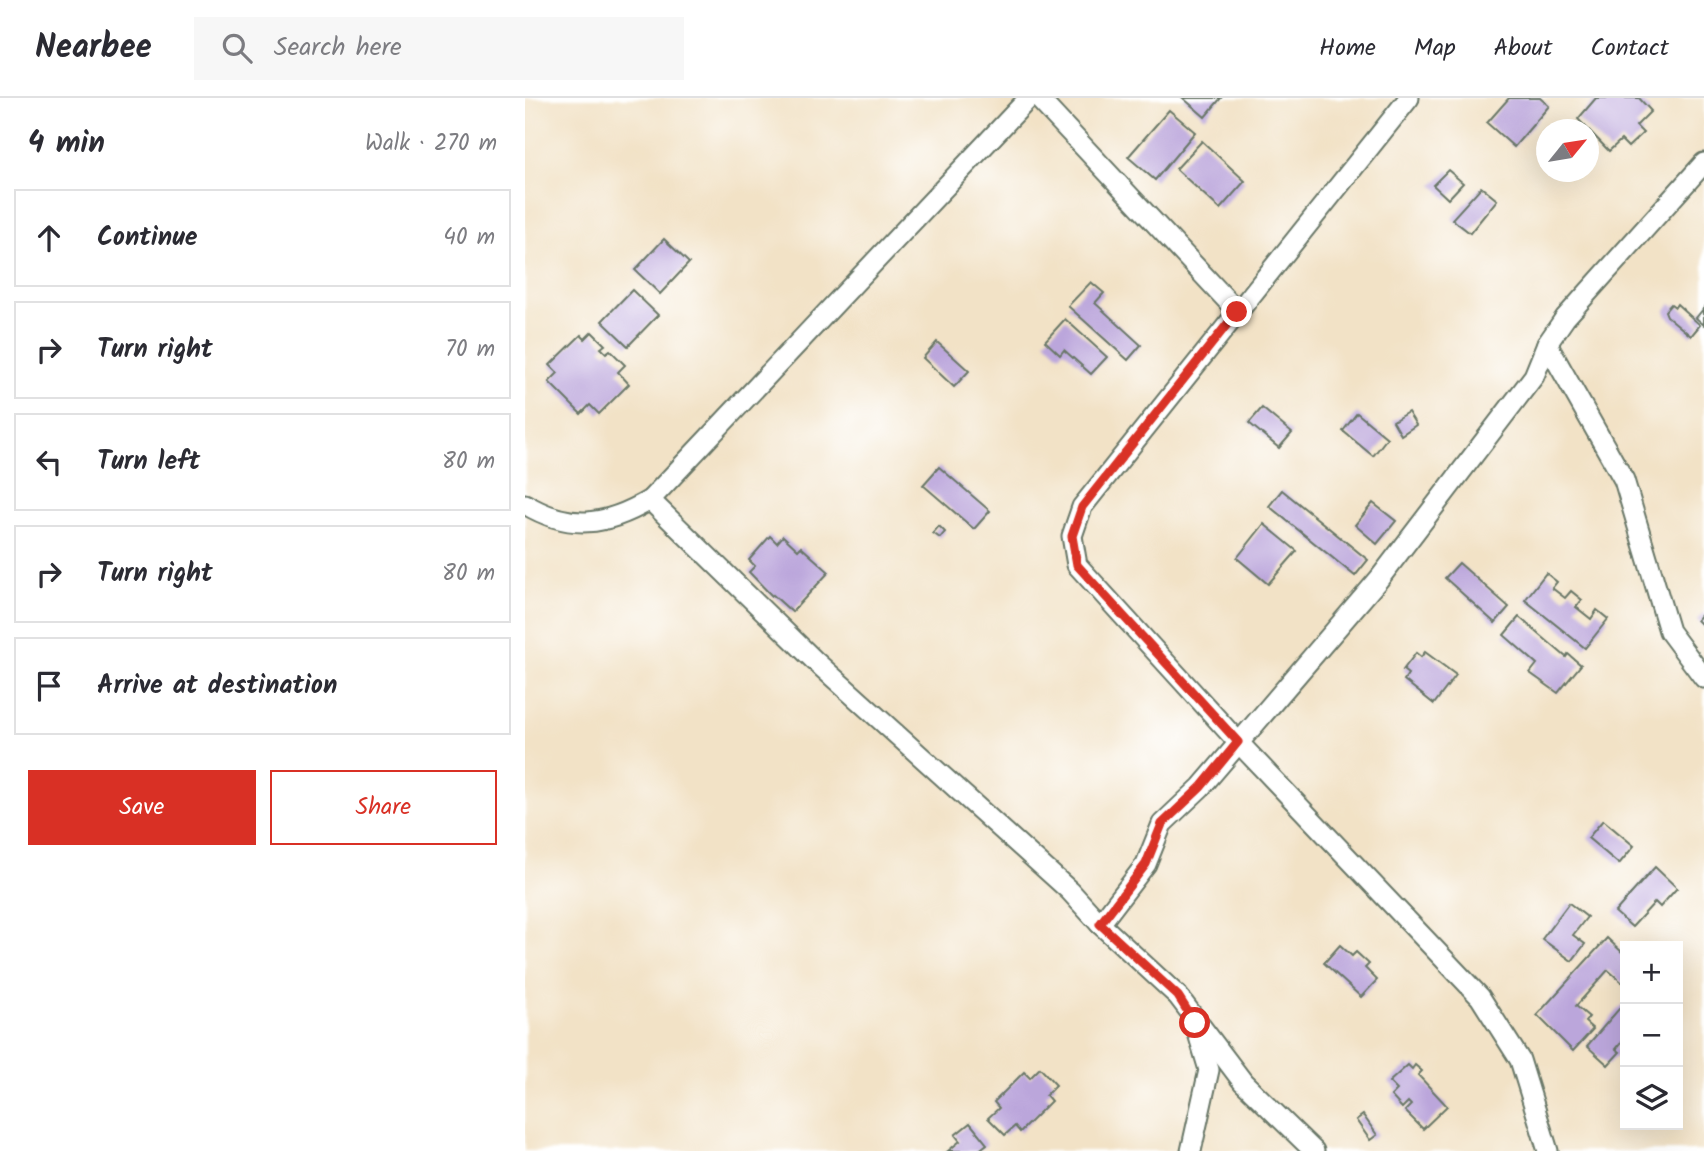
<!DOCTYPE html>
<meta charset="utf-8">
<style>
:root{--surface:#fff;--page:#f7f7f7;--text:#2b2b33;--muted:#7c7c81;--line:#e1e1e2;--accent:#d93025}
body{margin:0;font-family:Kalam,sans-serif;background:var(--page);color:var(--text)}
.controls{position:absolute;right:21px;bottom:21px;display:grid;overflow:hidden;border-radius:0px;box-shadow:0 7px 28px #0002}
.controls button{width:63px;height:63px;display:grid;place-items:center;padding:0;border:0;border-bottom:2px solid var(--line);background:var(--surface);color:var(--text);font:35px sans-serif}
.compass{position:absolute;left:1011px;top:21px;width:63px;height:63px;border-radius:50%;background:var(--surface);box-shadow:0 7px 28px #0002;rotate:60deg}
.stop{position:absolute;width:21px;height:21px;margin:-16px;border:5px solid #d93025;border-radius:50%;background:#fff}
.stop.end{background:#d93025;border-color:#fff;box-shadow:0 2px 7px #0008}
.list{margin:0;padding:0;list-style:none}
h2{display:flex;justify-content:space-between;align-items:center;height:91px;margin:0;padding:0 28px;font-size:30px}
h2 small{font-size:23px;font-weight:400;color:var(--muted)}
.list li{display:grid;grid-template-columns:46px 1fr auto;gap:21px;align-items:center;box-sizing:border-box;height:98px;margin:0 14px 14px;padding:0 14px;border:2px solid var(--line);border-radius:0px}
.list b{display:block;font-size:26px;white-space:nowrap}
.list em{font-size:23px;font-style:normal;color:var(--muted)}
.actions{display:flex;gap:14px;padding:21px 28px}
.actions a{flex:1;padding:16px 0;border:2px solid var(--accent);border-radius:0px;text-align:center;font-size:24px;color:var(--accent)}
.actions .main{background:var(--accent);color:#fff}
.icon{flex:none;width:38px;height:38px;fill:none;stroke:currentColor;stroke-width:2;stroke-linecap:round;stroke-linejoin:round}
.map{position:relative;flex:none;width:1179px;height:1053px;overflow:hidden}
header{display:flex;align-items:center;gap:42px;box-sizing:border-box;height:98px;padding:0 35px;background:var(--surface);border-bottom:2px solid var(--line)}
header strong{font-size:33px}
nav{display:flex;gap:38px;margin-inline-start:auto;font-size:24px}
.search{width:490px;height:63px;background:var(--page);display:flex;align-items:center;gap:18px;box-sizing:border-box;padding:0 24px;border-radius:0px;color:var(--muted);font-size:26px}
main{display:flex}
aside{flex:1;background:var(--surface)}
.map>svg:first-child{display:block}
</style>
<header>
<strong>Nearbee</strong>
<div class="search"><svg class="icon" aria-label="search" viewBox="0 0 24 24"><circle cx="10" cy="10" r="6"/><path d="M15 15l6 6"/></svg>Search here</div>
<nav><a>Home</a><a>Map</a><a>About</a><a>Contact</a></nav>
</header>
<main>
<aside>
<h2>4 min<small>Walk · 270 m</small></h2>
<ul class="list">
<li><svg class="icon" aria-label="ahead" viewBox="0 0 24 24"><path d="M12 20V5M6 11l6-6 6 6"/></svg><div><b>Continue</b></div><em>40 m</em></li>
<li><svg class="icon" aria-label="right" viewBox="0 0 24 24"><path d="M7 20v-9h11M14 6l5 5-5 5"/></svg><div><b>Turn right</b></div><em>70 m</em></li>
<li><svg class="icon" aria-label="left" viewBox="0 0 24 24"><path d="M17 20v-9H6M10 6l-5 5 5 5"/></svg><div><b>Turn left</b></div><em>80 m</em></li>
<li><svg class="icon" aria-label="right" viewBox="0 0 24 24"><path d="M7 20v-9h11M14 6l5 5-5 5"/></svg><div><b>Turn right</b></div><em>80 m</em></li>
<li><svg class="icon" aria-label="arrive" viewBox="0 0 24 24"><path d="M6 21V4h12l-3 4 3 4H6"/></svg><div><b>Arrive at destination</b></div></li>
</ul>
<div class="actions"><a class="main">Save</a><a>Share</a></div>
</aside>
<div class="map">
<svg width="1179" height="1053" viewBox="0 0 1179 1053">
<rect width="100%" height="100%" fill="#fff"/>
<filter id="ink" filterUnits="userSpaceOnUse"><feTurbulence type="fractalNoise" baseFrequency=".0143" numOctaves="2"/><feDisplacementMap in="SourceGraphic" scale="14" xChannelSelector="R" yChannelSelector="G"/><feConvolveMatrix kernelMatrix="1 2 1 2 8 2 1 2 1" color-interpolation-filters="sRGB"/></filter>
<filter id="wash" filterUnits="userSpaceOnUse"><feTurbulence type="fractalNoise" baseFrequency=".00686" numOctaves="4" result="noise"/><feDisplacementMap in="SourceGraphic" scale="28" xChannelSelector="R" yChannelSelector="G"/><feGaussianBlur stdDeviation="1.57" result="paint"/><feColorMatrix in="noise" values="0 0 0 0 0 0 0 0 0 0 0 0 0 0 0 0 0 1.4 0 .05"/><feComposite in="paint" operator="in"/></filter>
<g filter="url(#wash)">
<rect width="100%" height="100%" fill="#f2e2c6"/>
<g id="blocks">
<g fill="#bba6db">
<polygon points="658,0 696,0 680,19"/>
<polygon points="984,0 1015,0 1024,8 989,49 962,25"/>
<polygon points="1071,0 1114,0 1126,13 1111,28 1118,35 1103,49 1096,42 1084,53 1053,21"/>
<polygon points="644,12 670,34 630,82 603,59"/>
<polygon points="677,43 720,83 695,111 651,71"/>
<polygon points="923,72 938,85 923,101 908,87"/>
<polygon points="956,89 972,102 945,135 927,121"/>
<polygon points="139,141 164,165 135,196 110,172"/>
<polygon points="566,184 579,195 570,205 616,247 603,262 543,208"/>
<polygon points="107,192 133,217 103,248 77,223"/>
<polygon points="1146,206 1150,209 1152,206 1175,227 1166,238 1142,218 1140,213"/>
<polygon points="1179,210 1179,227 1171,220"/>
<polygon points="540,221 582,259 566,276 539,252 535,257 520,243"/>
<polygon points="67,234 80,247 76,250 81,255 85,252 100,267 93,274 104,286 74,316 65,307 56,316 24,284 33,275 25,267 56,237 60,241"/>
<polygon points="412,244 444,273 429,289 398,260"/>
<polygon points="737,310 767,335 754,350 724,325"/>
<polygon points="883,314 891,327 876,337 868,323"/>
<polygon points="832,315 862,340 848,358 818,333"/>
<polygon points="414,369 465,413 449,431 398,387"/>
<polygon points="757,392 843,462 830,478 744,408"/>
<polygon points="848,405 871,423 852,446 830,427"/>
<polygon points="739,426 772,453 743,486 712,460"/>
<polygon points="414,428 420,434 415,440 408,435"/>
<polygon points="245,438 252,445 258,438 273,452 276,449 304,474 267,514 248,497 247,498 224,474 230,468 224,462"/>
<polygon points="934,465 984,509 970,525 920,480"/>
<polygon points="1021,475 1032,484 1027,490 1040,500 1046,493 1057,502 1051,509 1066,521 1072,512 1083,521 1060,550 1000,502"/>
<polygon points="1179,514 1179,529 1172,522"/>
<polygon points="994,519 1041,559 1043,556 1056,567 1033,595 1005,575 1012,566 979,537"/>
<polygon points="900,554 931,577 909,606 879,582 883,576 878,572 891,555 896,559"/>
<polygon points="1078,722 1109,748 1094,766 1063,740"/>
<polygon points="1130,769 1152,790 1135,809 1130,804 1107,829 1090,814"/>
<polygon points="1044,805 1062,819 1048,837 1060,846 1047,863 1017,841"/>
<polygon points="1082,840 1100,857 1100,887 1083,872 1051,908 1064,919 1060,924 1068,931 1048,953 1012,917"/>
<polygon points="815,847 827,858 831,854 844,866 840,870 852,882 836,899 799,865"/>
<polygon points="1100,904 1100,940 1091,951 1095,954 1083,967 1062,948"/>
<polygon points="883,967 887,971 890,967 897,973 893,977 922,1008 898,1031 880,1013 886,1007 883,1004 877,1010 866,998 872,992 864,984"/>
<polygon points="515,970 531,987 521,997 526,1003 495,1034 490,1028 480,1037 463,1020 474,1010 469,1004 499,974 505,980"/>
<polygon points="838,1017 852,1037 845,1042 831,1022"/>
<polygon points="445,1025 462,1046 453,1053 423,1053 435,1043 430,1037"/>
</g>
</g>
</g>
<g filter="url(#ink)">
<use href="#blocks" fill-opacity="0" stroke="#697767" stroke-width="2"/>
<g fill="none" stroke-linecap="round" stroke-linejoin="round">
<defs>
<g id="minor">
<polyline points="513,0 712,213"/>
<polyline points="884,0 557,409 547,438 552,467 713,644 955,899 995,962 1023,1053"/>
<polyline points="1022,246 1099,382 1144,533 1179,580"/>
<polyline points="125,402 504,0"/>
<path d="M 0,406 C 45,433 81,428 125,402 L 289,562 L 545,793 L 575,826 L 653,898 L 718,984 L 789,1053"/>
<polyline points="575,826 621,766 637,726 676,689 854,481 1009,278 1022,246 1040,220 1179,65"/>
<polyline points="666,1053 684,972 672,932"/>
</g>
</defs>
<use href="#minor" stroke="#697767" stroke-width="23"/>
<use href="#minor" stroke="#fff" stroke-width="19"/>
</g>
</g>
<g fill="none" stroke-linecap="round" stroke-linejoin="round" filter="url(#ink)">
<polyline stroke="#d93025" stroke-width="9" points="670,925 653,898 575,826 621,766 637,726 676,689 713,644 552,467 547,438 557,409 712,214"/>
</g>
</svg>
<div class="controls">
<button>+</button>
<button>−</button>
<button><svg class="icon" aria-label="layers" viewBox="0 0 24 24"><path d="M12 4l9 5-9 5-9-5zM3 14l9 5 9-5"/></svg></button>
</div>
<svg class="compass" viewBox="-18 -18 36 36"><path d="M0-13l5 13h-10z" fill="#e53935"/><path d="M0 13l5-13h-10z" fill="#7c7c81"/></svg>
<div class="stop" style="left:670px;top:925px"></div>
<div class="stop end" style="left:712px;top:214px"></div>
</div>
</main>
